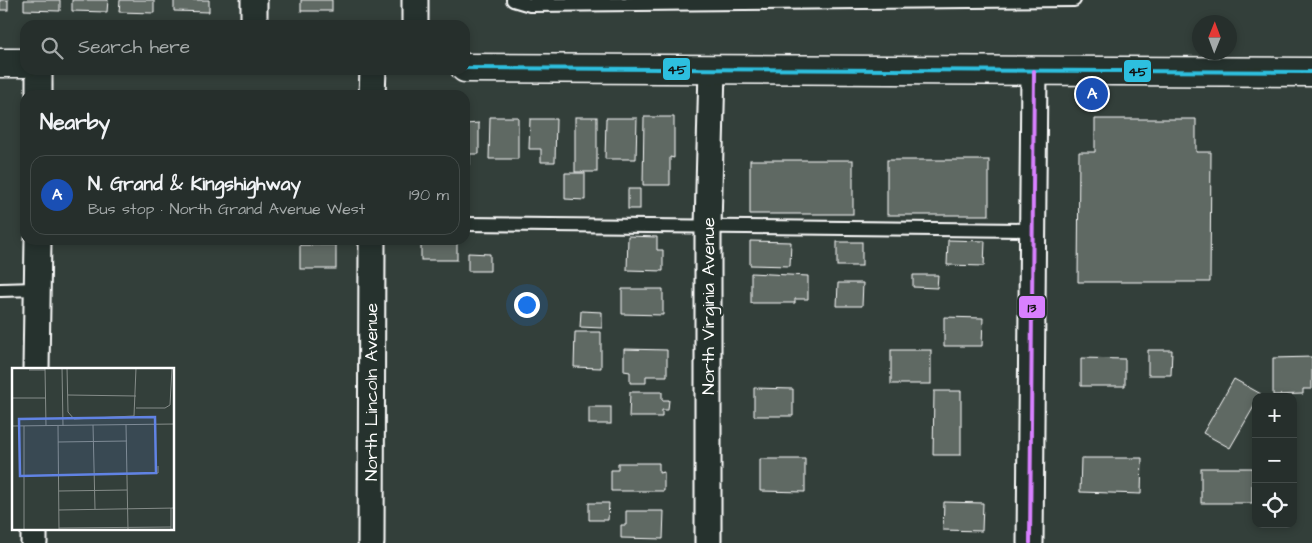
<!DOCTYPE html>
<meta charset="utf-8">
<style>
:root{--surface:#262f2c;--page:#323b38;--text:#f1f3f6;--muted:#a4a9a9;--line:#424a48;--accent:#e69b98}
body{margin:0;font-family:"Architects Daughter",sans-serif;background:var(--page);color:var(--text)}
.controls{position:absolute;right:15px;bottom:15px;display:grid;overflow:hidden;border-radius:10px;box-shadow:0 2px 8px #0003}
.controls button{width:45px;height:45px;display:grid;place-items:center;padding:0;border:0;border-bottom:1px solid var(--line);background:var(--surface);color:var(--text);font:25px sans-serif}
.compass{position:absolute;left:1192px;top:15px;width:45px;height:45px;border-radius:50%;background:var(--surface);box-shadow:0 2px 8px #0003;rotate:1deg}
.you{position:absolute;left:526px;top:304px;width:18px;height:18px;margin:-12px;border:4px solid #fff;border-radius:50%;background:#1a73e8;box-shadow:0 0 0 8px #1a73e833}
.badge{display:grid;place-items:center;width:32px;height:32px;border-radius:50%;background:var(--accent);color:#fff;font-size:16px;font-weight:700}
.pin{position:absolute;translate:-50% -50%;border:2px solid #fff;box-shadow:0 1px 5px #0006}
.list{margin:0;padding:0;list-style:none}
h2{display:flex;justify-content:space-between;align-items:center;height:65px;margin:0;padding:0 20px;font-size:21px}
h2 small{font-size:16px;font-weight:400;color:var(--muted)}
.list li{display:grid;grid-template-columns:32px 1fr auto;gap:15px;align-items:center;box-sizing:border-box;height:80px;margin:0 10px 10px;padding:0 10px;border:1px solid var(--line);border-radius:15px}
.list b{display:block;font-size:19px;white-space:nowrap}
.list p{margin:0;font-size:16px;white-space:nowrap;color:var(--muted)}
.list em{font-size:16px;font-style:normal;color:var(--muted)}
.icon{flex:none;width:28px;height:28px;fill:none;stroke:currentColor;stroke-width:2;stroke-linecap:round;stroke-linejoin:round}
.map{position:relative;flex:none;width:1312px;height:543px;overflow:hidden}
.search{position:absolute;background:var(--surface);box-shadow:0 2px 8px #0003;left:20px;top:20px;width:450px;height:55px;display:flex;align-items:center;gap:12px;box-sizing:border-box;padding:0 18px;border-radius:15px;color:var(--muted);font-size:19px}
.panel{position:absolute;background:var(--surface);box-shadow:0 2px 8px #0003;left:20px;top:90px;width:450px;height:155px;border-radius:15px}
.map>svg:first-child{display:block}
</style>
<div class="map">
<svg width="1312" height="543" viewBox="0 0 1312 543">
<rect width="100%" height="100%" fill="#333f3a"/>
<filter id="ink" filterUnits="userSpaceOnUse"><feTurbulence type="fractalNoise" baseFrequency=".02" numOctaves="2"/><feDisplacementMap in="SourceGraphic" scale="10" xChannelSelector="R" yChannelSelector="G"/><feConvolveMatrix kernelMatrix="1 2 1 2 8 2 1 2 1" color-interpolation-filters="sRGB"/></filter>
<g filter="url(#ink)">
<g fill="#5f6964" stroke="#fff">
<rect x="0" y="0" width="8" height="10"/>
<polygon points="24,0 60,0 60,11 24,10"/>
<polygon points="72,0 108,0 107,12 72,11"/>
<polygon points="120,0 154,0 154,13 119,12"/>
<polygon points="174,0 209,0 209,12 174,11"/>
<rect x="301" y="0" width="31" height="11"/>
<polygon points="490,117 518,117 518,159 489,159"/>
<rect x="575" y="117" width="22" height="55"/>
<polygon points="644,117 674,117 674,158 670,157 670,185 643,185"/>
<polygon points="606,118 637,118 636,159 605,159"/>
<polygon points="530,119 556,119 555,162 541,162 541,149 529,149"/>
<polygon points="1095,119 1196,119 1196,152 1211,152 1210,282 1078,282 1079,152 1095,152"/>
<polygon points="479,123 479,154 470,154 470,164 465,164 465,124"/>
<rect x="750" y="160" width="103" height="54"/>
<rect x="887" y="160" width="102" height="55"/>
<polygon points="565,173 585,173 585,200 565,199"/>
<rect x="628" y="189" width="12" height="20"/>
<polygon points="628,236 657,237 657,250 663,250 663,271 627,270"/>
<rect x="421" y="240" width="36" height="20"/>
<polygon points="948,240 985,241 984,266 947,265"/>
<polygon points="750,241 791,242 790,266 750,265"/>
<rect x="837" y="242" width="25" height="24"/>
<rect x="300" y="245" width="36" height="24"/>
<polygon points="468,253 490,254 490,271 468,271"/>
<polygon points="751,273 808,276 808,299 795,299 795,303 751,303"/>
<polygon points="913,275 938,275 937,288 913,287"/>
<polygon points="838,283 863,283 862,306 837,306"/>
<polygon points="622,289 663,289 663,315 622,314"/>
<polygon points="581,311 602,312 602,328 580,327"/>
<polygon points="944,317 983,318 982,346 944,346"/>
<polygon points="575,332 601,332 601,368 574,367"/>
<polygon points="624,349 667,350 667,376 646,376 646,383 630,383 630,372 624,371"/>
<rect x="891" y="350" width="40" height="34"/>
<polygon points="1148,350 1172,350 1171,375 1148,375"/>
<polygon points="1312,357 1312,389 1303,389 1303,394 1273,395 1273,358"/>
<polygon points="1081,358 1125,359 1125,386 1081,386"/>
<polygon points="1234,379 1261,394 1256,397 1256,403 1230,448 1203,433"/>
<polygon points="754,388 793,389 793,416 754,416"/>
<polygon points="934,391 961,391 961,455 933,455"/>
<polygon points="630,392 662,392 662,400 669,400 668,410 662,410 662,417 629,417"/>
<rect x="589" y="407" width="22" height="17"/>
<polygon points="1081,458 1142,458 1141,494 1080,492"/>
<polygon points="760,459 805,459 805,492 760,491"/>
<polygon points="618,463 659,463 659,473 664,472 664,491 611,491 611,470 618,470"/>
<rect x="1201" y="468" width="51" height="35"/>
<polygon points="944,502 983,503 982,531 943,530"/>
<polygon points="589,503 609,503 608,520 589,520"/>
<polygon points="626,511 664,511 663,539 621,538 621,525 626,525"/>
</g>
<g fill="none" stroke-linecap="round" stroke-linejoin="round">
<defs>
<g id="service">
<polyline points="513,0 530,5 1074,0"/>
<polyline points="465,224 1033,230"/>
<polyline points="0,290 37,289"/>
</g>
<g id="minor">
<polyline points="254,25 254,0"/>
<polyline points="415,25 415,0"/>
<polyline points="39,95 39,70"/>
<polyline points="372,95 373,70"/>
<polyline points="36,369 38,240"/>
<polyline points="34,543 34,529"/>
<polyline points="371,543 372,240"/>
<polyline points="708,543 708,227 712,69"/>
<polyline points="1030,543 1034,71"/>
</g>
<g id="secondary">
<polyline points="0,63 25,63"/>
<polyline points="465,68 1312,72"/>
</g>
</defs>
<use href="#service" stroke="#fff" stroke-width="16"/>
<use href="#minor" stroke="#fff" stroke-width="29"/>
<use href="#secondary" stroke="#fff" stroke-width="31"/>
<use href="#service" stroke="#26332d" stroke-width="12"/>
<use href="#minor" stroke="#26332d" stroke-width="25"/>
<use href="#secondary" stroke="#26332d" stroke-width="28"/>
<defs>
<polyline id="bus-1" points="465,68 1312,72"/>
<polyline id="bus-2" points="1030,543 1034,71"/>
</defs>
<use href="#bus-1" stroke="#26332d" stroke-width="8"/>
<use href="#bus-2" stroke="#26332d" stroke-width="8"/>
<use href="#bus-1" stroke="#2dbfdf" stroke-width="4"/>
<use href="#bus-2" stroke="#d880ff" stroke-width="4"/>
</g>
</g>
<g text-anchor="middle" stroke-width="5" stroke-linejoin="round" paint-order="stroke">
<g font-size="18" fill="#fff" stroke="#26332d">
<text transform="translate(708 306) rotate(-90)" y="6">North Virginia Avenue</text>
<text transform="translate(371 392) rotate(-90)" y="6">North Lincoln Avenue</text>
</g>
</g>
<g transform="translate(12 368)">
<rect width="162" height="162" fill="#333f3a"/>
<path fill="none" stroke="#858c89" stroke-width="1" d="M 33,0 L 34,58M 50,0 L 51,58M 55,0 L 56,44 L 62,51 L 122,48 L 124,0M 17,2 L 33,2M 56,27 L 124,28M 1,30 L 34,30M 124,40 L 153,40 L 158,37 L 160,0M 81,57 L 83,141M 114,57 L 116,162M 0,58 L 163,56M 12,58 L 12,162M 46,58 L 47,162M 46,74 L 115,73M 115,106 L 146,105 L 146,98M 47,123 L 115,122M 159,140 L 159,162M 47,142 L 163,140M 47,160 L 159,159"/>
<path fill="#6183e4" fill-opacity="0.15" stroke="#6183e4" stroke-width="2.5" d="M 143,49 L 144,105 L 8,108 L 7,51 Z"/>
<rect width="162" height="162" fill="none" stroke="#fff" stroke-width="2.5"/>
</g>
<g stroke="#26332d" stroke-width="2">
<rect x="662" y="57" width="29" height="24" rx="5" fill="#2dbfdf"/>
<rect x="1123" y="59" width="29" height="24" rx="5" fill="#2dbfdf"/>
<rect x="1018" y="295" width="28" height="24" rx="5" fill="#d880ff"/>
</g>
<g font-size="14" text-anchor="middle" font-weight="bold" fill="#111">
<text x="677" y="74">45</text>
<text x="1138" y="76">45</text>
<text x="1032" y="312">13</text>
</g>
</svg>
<div class="controls">
<button>+</button>
<button>−</button>
<button><svg class="icon" aria-label="locate" viewBox="0 0 24 24"><circle cx="12" cy="12" r="6"/><path d="M12 2v4M12 18v4M2 12h4M18 12h4"/></svg></button>
</div>
<svg class="compass" viewBox="-18 -18 36 36"><path d="M0-13l5 13h-10z" fill="#e53935"/><path d="M0 13l5-13h-10z" fill="#a4a9a9"/></svg>
<div class="you"></div>
<div class="pin badge" style="left:1092px;top:94px;background:#1a4fb4">A</div>
<div class="search"><svg class="icon" aria-label="search" viewBox="0 0 24 24"><circle cx="10" cy="10" r="6"/><path d="M15 15l6 6"/></svg>Search here</div>
<section class="panel">
<h2>Nearby<small></small></h2>
<ul class="list">
<li><span class="badge" style="background:#1a4fb4">A</span><div><b>N. Grand &amp; Kingshighway</b><p>Bus stop · North Grand Avenue West</p></div><em>190 m</em></li>
</ul>
</section>
</div>
